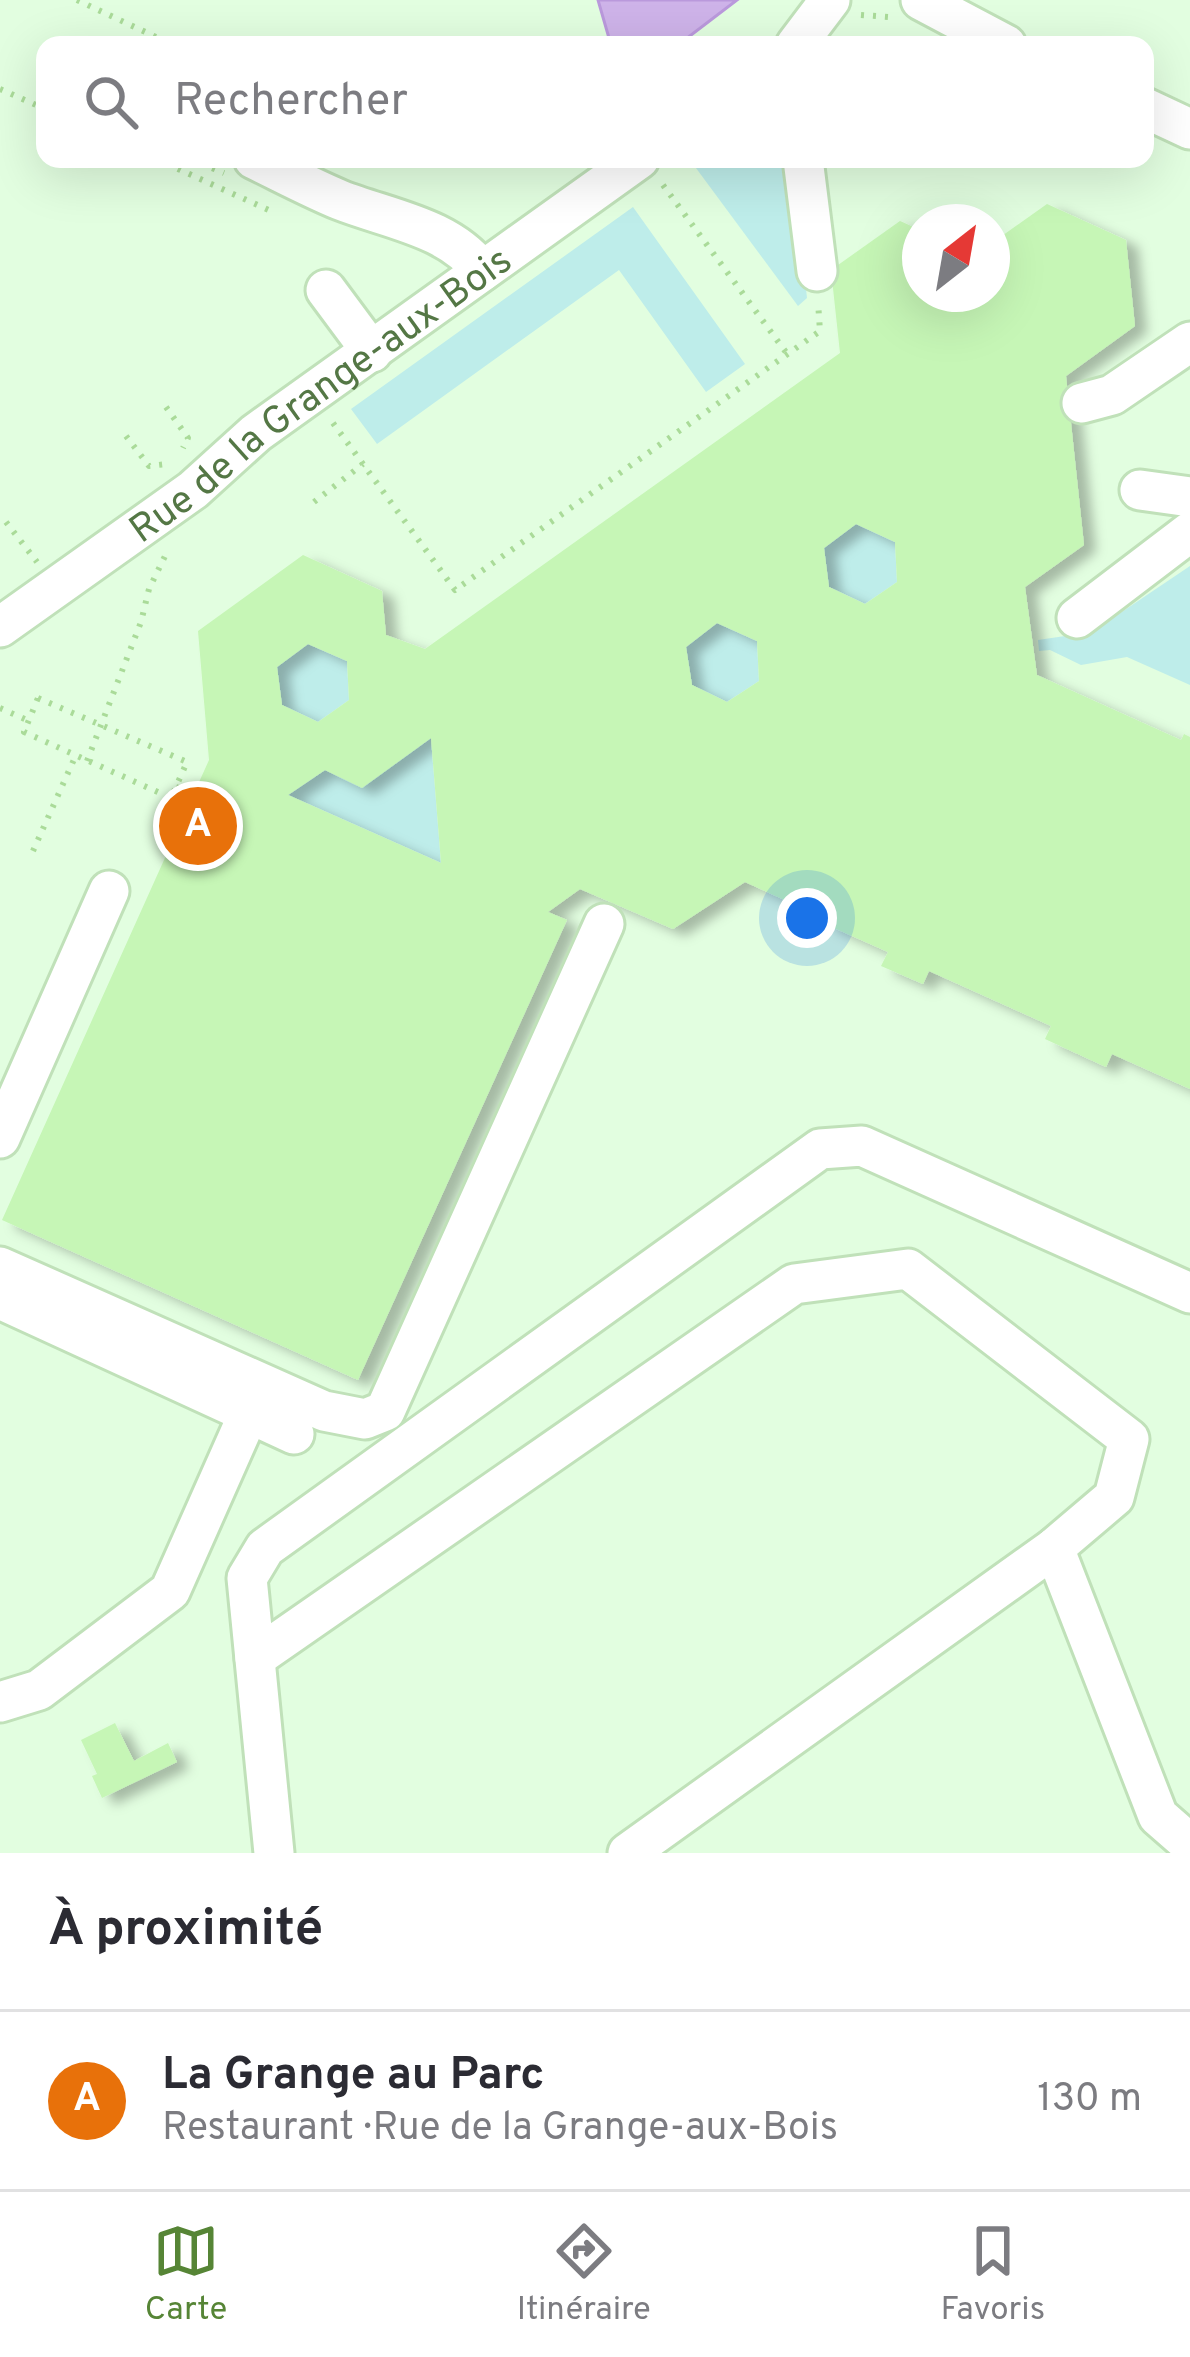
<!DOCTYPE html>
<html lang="fr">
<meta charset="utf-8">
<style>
:root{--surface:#fff;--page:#f7f7f7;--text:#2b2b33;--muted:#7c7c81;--line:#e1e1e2;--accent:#568536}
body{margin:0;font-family:Overpass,sans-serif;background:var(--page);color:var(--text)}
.compass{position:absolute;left:902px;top:204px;width:108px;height:108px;border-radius:50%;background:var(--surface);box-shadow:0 12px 48px #0002;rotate:31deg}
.you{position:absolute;left:807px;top:918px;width:42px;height:42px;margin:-30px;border:9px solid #fff;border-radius:50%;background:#1a73e8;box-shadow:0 0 0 18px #1a73e833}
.badge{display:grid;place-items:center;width:78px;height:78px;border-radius:50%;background:var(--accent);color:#fff;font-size:39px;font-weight:700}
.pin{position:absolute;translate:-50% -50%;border:6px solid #fff;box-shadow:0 3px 12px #0006}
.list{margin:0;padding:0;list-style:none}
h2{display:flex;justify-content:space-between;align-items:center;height:156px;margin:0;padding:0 48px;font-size:51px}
h2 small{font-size:39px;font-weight:400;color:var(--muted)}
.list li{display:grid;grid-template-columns:78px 1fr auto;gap:36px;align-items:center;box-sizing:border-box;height:180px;padding:0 48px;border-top:3px solid var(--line)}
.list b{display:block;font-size:45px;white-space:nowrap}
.list p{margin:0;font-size:39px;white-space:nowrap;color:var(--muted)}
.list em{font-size:39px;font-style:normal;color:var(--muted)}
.icon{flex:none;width:66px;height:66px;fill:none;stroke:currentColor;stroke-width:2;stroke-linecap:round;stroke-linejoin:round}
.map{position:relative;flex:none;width:1190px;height:1853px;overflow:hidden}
.search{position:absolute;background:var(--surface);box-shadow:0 12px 48px #0002;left:36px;right:36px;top:36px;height:132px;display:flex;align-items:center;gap:30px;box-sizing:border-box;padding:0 42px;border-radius:24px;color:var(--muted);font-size:45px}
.sheet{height:336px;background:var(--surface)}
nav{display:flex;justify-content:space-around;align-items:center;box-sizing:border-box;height:168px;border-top:3px solid var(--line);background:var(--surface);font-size:33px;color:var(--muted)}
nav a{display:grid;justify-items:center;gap:6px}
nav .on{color:var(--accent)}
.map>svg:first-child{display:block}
</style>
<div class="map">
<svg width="1190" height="1853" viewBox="0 0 1190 1853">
<defs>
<filter id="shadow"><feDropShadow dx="12" dy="7" stdDeviation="6" flood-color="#0004"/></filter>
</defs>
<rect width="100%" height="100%" fill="#e2fee0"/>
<g fill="#beedea">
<polygon points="698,159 792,159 807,298 798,306 693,164"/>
<polygon points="633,207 745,364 706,392 619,270 377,444 351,409"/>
<polygon points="856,524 895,542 897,582 865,604 829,587 824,548"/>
<polygon points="1190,566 1190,685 1127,657 1081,665 1050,650 1039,651 1038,640 1092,632"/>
<polygon points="717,623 757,641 759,681 727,702 692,685 686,647"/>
<polygon points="308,644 347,661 349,700 318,722 282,705 277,667"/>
<polygon points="431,738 441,863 288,795 325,770 362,787"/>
</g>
<polygon fill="#ceb3e9" stroke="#ba99dc" stroke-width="3" points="598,0 737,0 678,45 611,45"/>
<g fill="#c6f6b6" fill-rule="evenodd" filter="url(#shadow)">
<path d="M 1047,204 L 1126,240 L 1135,326 L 1066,376 L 1084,545 L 1025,587 L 1037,675 L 1181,740 L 1184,734 L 1190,737 L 1190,1089 L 1112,1054 L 1106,1067 L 1045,1039 L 1051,1026 L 929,971 L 923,984 L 881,966 L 888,952 L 825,924 L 824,918 L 745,882 L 673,929 L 580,889 L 548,912 L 567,920 L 358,1380 L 2,1220 L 209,760 L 198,631 L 303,555 L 382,591 L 386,635 L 425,649 L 840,353 L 831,270 L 900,221 L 920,230 L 920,294 L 992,294 L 992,243 ZM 856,524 L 895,542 L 897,582 L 865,604 L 829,587 L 824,548 ZM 717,623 L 757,641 L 759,681 L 727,702 L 692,685 L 686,647 ZM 308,644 L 347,661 L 349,700 L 318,722 L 282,705 L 277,667 ZM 431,738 L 441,863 L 288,795 L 325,770 L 362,788 Z"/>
<polygon points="115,1723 134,1761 168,1743 177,1762 102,1798 92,1776 97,1774 81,1740"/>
</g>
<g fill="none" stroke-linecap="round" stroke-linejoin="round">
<defs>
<g id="minor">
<polyline points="921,0 1006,45"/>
<polyline points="796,45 830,0"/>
<polyline points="1145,108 1190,129"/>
<path d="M 254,159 C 283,173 311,188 340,200 C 388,219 450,227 482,271"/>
<polyline points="803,159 817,271"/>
<polyline points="326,290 372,352"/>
<polyline points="1082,403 1112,395 1190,342"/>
<polyline points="1140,490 1190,497"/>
<polyline points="1077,618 1190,532"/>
<path id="s1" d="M 0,627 L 193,490 L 256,433 L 639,159"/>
<polyline points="0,1138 109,891"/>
<polyline points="0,1267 324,1411 365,1419 385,1411 604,924"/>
<polyline points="0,1299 294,1434"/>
<polyline points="1054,1548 1158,1816 1190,1844"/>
<polyline points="255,1658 794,1284 908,1269 1129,1439 1114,1497 1054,1548 628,1853"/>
<polyline points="0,1702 39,1690 170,1591 249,1413"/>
<polyline points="274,1853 247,1578 265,1548 820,1149 862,1146 1190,1293"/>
</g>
</defs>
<use href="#minor" stroke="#c0e1b9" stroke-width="45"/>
<g stroke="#aadb99" stroke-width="6" stroke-dasharray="3 9" stroke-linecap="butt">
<polyline points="77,0 173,45"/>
<polyline points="861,15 889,17"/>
<polyline points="0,89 45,109"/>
<polyline points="156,159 273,212"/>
<polyline points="190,159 224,173"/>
<polyline points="663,185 788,355"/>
<polyline points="166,407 188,438 183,448"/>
<polyline points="333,423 455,590 820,331 818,302"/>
<polyline points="126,436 149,466 167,464"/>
<polyline points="314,502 363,464"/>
<polyline points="6,522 37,562"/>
<polygon points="38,698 187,762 171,798 24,732"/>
<polyline points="0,708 29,721"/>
<polyline points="87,761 141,622 149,589 166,554"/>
<polyline points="176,787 194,794"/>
<polyline points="33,851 76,755"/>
</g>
<use href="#minor" stroke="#fff" stroke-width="39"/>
</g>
<g text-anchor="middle" stroke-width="10" stroke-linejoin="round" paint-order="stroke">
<g font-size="39" fill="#547745" stroke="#eaffe9">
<text dy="14" stroke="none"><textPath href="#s1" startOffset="396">Rue de la Grange-aux-Bois</textPath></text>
</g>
</g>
</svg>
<svg class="compass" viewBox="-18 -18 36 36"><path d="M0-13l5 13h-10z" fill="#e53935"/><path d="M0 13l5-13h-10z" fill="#7c7c81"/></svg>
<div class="you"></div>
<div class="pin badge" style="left:198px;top:826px;background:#e8710a">A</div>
<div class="search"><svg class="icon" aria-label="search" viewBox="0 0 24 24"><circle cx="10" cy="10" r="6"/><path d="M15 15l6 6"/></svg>Rechercher</div>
</div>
<section class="sheet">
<h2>À proximité<small></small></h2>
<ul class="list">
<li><span class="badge" style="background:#e8710a">A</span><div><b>La Grange au Parc</b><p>Restaurant · Rue de la Grange-aux-Bois</p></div><em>130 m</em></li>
</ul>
</section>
<nav>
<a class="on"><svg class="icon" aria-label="map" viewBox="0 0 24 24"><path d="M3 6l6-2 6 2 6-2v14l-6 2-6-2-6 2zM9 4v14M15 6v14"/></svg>Carte</a>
<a><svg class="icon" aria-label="directions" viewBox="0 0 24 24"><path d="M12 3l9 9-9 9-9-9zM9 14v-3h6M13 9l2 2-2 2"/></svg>Itinéraire</a>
<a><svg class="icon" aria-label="saved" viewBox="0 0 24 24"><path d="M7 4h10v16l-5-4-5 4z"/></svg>Favoris</a>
</nav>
